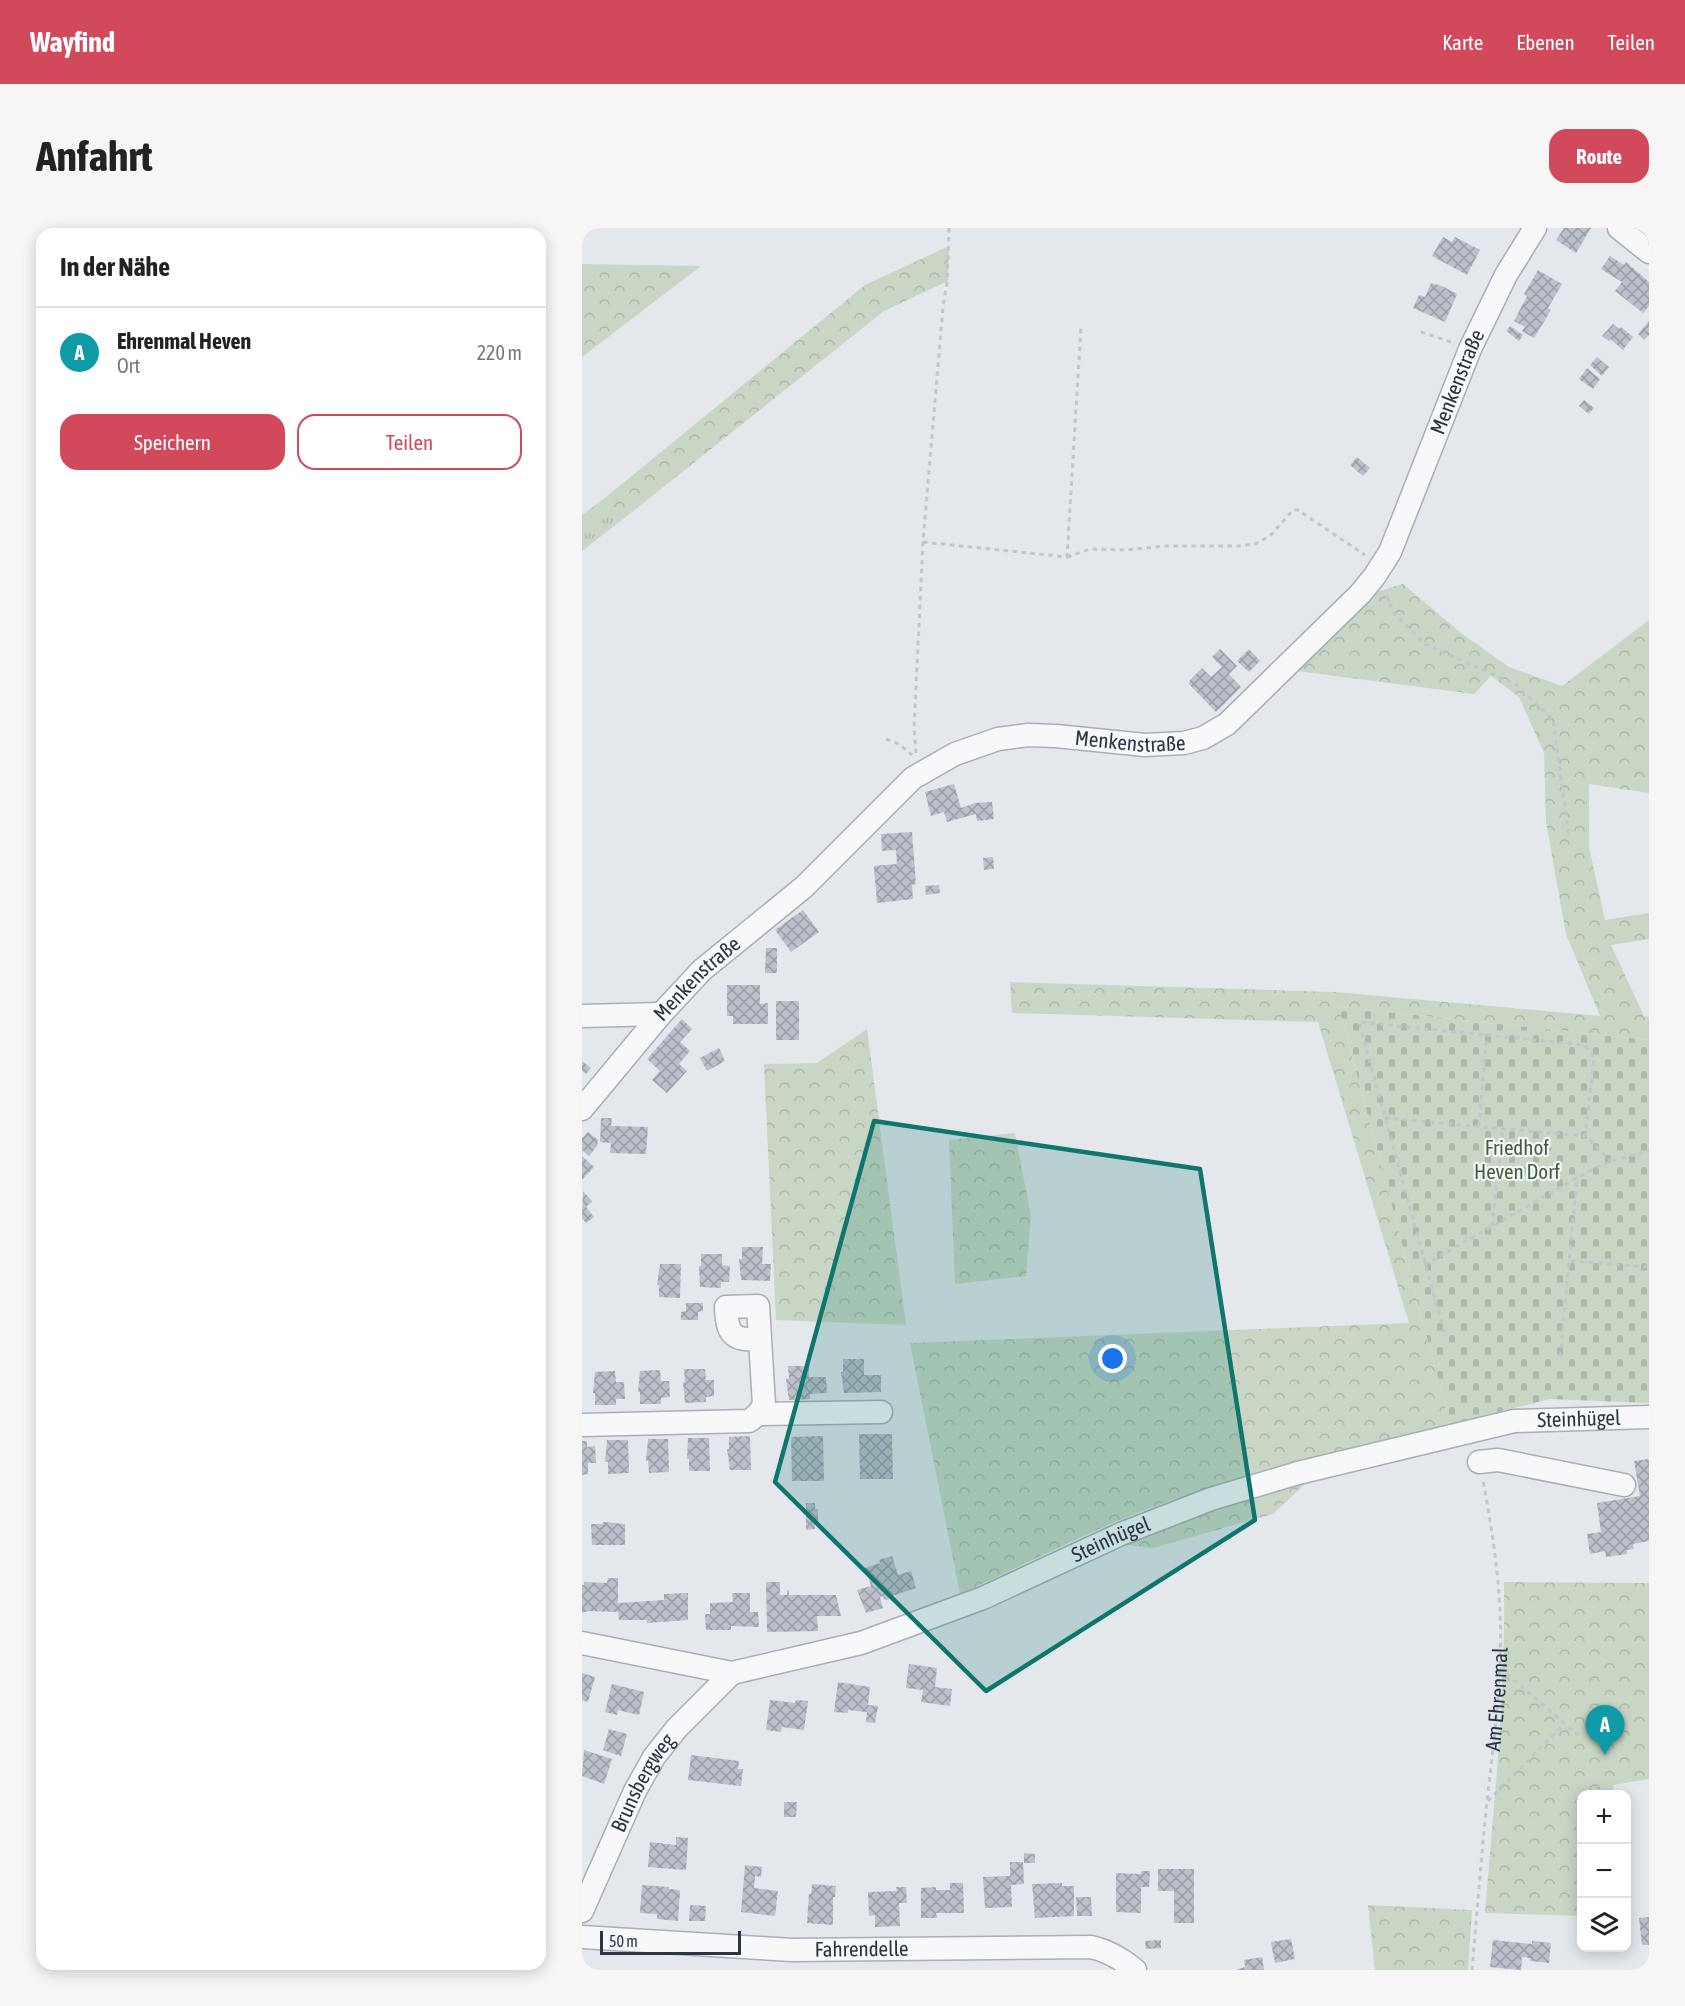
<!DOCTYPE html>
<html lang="de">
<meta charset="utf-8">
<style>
:root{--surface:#fff;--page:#f6f6f6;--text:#222;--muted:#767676;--line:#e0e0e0;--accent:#d1495b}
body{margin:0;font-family:"Asap Condensed",sans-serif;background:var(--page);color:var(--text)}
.controls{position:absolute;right:18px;bottom:18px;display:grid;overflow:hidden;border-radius:12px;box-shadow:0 3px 15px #0003}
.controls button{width:54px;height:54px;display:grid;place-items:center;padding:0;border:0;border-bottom:2px solid var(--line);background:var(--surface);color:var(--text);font:30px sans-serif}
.scale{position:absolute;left:18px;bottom:15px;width:141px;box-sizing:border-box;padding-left:6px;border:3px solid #2b3445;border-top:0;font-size:16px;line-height:21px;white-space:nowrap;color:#2b3445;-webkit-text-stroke:4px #f4f6f9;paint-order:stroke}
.you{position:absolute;left:531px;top:1131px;width:21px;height:21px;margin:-15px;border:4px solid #fff;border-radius:50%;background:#1a73e8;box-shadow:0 0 0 9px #1a73e833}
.badge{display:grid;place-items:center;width:39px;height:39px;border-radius:50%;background:var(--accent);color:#fff;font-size:20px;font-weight:700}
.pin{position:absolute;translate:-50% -50px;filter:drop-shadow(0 2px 3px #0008)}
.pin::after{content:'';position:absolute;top:32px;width:21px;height:18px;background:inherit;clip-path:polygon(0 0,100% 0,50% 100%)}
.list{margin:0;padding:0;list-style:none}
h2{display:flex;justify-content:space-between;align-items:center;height:78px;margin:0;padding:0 24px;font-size:26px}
h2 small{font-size:20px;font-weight:400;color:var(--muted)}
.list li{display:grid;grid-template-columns:39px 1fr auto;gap:18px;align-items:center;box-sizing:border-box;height:90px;padding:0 24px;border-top:2px solid var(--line)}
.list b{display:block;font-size:22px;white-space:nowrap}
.list p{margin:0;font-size:20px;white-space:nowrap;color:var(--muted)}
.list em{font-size:20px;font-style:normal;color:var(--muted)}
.actions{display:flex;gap:12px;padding:18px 24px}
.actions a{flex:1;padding:14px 0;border:2px solid var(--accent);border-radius:18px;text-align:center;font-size:21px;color:var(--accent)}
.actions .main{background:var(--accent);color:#fff}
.icon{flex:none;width:33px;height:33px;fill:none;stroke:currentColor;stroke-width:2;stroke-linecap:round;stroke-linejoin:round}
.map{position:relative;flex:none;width:1067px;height:1742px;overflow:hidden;border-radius:18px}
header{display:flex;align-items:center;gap:36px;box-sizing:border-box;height:84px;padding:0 30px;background:var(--accent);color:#fff}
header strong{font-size:28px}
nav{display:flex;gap:33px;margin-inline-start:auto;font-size:21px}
.intro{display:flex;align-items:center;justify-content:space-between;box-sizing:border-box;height:144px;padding:0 36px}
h1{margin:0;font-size:42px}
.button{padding:15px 27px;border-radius:18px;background:var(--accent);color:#fff;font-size:21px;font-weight:700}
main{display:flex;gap:36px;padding:0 36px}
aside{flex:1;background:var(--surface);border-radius:18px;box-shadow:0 3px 15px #0003}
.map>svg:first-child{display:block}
</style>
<header>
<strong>Wayfind</strong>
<nav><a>Karte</a><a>Ebenen</a><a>Teilen</a></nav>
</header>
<div class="intro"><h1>Anfahrt</h1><a class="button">Route</a></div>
<main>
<aside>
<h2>In der Nähe<small></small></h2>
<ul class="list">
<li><span class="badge" style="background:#0f9aa8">A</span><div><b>Ehrenmal Heven</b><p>Ort</p></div><em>220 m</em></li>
</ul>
<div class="actions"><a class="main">Speichern</a><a>Teilen</a></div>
</aside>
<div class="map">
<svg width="1067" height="1742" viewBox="0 0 1067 1742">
<defs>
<pattern id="grass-tufts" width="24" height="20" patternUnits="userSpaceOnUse" patternTransform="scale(1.5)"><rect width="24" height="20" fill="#c9d6c5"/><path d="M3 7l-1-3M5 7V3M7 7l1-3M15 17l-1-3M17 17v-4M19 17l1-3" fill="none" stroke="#adb8ab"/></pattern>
<pattern id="forest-crowns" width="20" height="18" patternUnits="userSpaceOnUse" patternTransform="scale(1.5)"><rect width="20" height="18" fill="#c9d6c5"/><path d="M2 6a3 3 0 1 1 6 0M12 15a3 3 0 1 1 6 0" fill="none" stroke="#adb8ab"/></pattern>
<pattern id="cemetery-stones" width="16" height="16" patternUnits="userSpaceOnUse" patternTransform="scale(1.5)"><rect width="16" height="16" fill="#c9d6c5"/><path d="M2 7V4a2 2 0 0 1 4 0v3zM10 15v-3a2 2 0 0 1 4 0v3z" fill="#adb8ab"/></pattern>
<pattern id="building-cross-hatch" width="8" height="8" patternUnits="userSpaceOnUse" patternTransform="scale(1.5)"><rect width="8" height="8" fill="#bbc0ca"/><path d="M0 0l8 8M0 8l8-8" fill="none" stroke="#989da6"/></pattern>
</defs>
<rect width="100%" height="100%" fill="#e4e7ec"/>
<polygon fill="url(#grass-tufts)" points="24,269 40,292 0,323 0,287"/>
<g fill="url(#forest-crowns)">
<polygon points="367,18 366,53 302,83 40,292 24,269 283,57"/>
<polygon points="0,36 119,38 0,129"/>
<path d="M 821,356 L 879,405 L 927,439 L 980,458 L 1067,392 L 1067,565 L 1007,556 L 1007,619 L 1023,692 L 1067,685 L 1067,711 L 1029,717 L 1062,788 L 1067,789 L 1067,812 L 757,779 L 868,1196 C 757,1224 642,1249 535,1293 C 482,1316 430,1342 378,1366 L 328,1115 L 827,1095 L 736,794 L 430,785 L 428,754 L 753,764 L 1018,788 L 984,706 L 964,594 L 962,525 L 937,469 L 909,448 L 892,466 L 715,443 L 784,367 Z"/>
<polygon points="285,801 324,1097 194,1092 182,836 235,835"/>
<polygon points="433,905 449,988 444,1048 373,1056 367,912"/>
<polygon points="727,1252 691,1286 571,1320 536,1316 638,1278"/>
<path d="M 922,1354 L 1067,1355 L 1067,1551 L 1031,1557 L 1031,1566 L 999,1566 L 999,1688 L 903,1685 C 912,1574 924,1465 922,1354 Z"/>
<polygon points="786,1677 890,1682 886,1742 793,1742"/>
</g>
<polygon fill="url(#cemetery-stones)" points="757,779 1067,812 1067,1175 968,1171 868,1196"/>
<g fill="url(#building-cross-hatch)">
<polygon points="982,0 1009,0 994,25 974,12"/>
<polygon points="861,9 870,14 873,9 898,22 885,47 850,28"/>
<polygon points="1028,28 1042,37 1044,34 1067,54 1067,78 1061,85 1033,63 1040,54 1019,41"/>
<polygon points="956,42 980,56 966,80 969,82 952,110 940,103 943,99 932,93 945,68 942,66"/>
<polygon points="849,55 860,58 875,66 863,94 831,80 837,67 843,69"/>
<polygon points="1067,93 1067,107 1062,112 1056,106"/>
<polygon points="1031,96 1037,101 1039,99 1051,109 1041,122 1028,111 1027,113 1020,108"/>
<polygon points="928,98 941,107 937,113 924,103"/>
<polygon points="1015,129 1027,139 1020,148 1008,137"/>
<polygon points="1005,140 1018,151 1011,161 997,151"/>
<polygon points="1002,172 1012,180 1007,186 997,178"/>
<polygon points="775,229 788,240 781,248 768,237"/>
<polygon points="638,421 655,438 647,446 659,459 634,484 607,456 608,452 620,440 629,449 640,439 630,429"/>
<polygon points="667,421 678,433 667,444 655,433"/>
<polygon points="372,556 379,580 393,575 410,574 412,591 395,593 394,586 365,594 362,584 349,588 343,564"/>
<polygon points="330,604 334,656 330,657 331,671 295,675 292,638 315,636 314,622 300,623 299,606"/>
<polygon points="411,629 412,641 402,642 401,630"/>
<polygon points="357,657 358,665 344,667 343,658"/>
<polygon points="221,682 237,704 209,724 193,702"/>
<polygon points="184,720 195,720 195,745 183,745"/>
<polygon points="145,757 178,757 178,776 186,775 186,796 151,796 151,788 145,788"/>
<rect x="194" y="773" width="23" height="39"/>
<polygon points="100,791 110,801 98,814 108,823 97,836 105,843 85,865 70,852 78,843 65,831"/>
<polygon points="137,820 143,833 125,843 118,830"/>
<polygon points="0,833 9,840 4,846 0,843"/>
<polygon points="19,890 30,890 29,898 66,899 64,926 28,925 29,915 18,914"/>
<polygon points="6,904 16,912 15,918 7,928 0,922 0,910"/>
<polygon points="0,928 12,939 0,952"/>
<polygon points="1,963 10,973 4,979 12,989 4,995 0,990"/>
<polygon points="160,1019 181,1019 180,1036 189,1036 188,1053 159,1052 157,1031 160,1031"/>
<polygon points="119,1026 140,1026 140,1037 148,1038 147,1054 139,1054 139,1060 118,1059 117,1038 119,1038"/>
<polygon points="78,1036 99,1036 98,1070 77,1069 77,1057 75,1057"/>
<polygon points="104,1075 121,1075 121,1083 116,1084 116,1092 99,1092 99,1084 104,1083"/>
<polygon points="261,1131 282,1131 282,1147 299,1147 299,1164 262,1165 259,1144 261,1144"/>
<polygon points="206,1138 227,1138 227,1149 244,1149 245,1165 228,1166 228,1171 207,1172 204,1151 207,1151"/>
<polygon points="102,1141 123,1141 124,1152 132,1152 132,1168 124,1169 124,1174 103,1175 101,1154 103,1154"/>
<polygon points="78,1142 79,1153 87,1153 88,1169 79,1170 79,1176 58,1176 58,1164 56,1164 58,1143"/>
<polygon points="33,1143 34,1154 42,1154 43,1171 34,1171 34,1177 13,1177 13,1165 11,1165 13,1144"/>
<polygon points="277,1206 310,1206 311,1251 278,1251"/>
<polygon points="168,1208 169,1242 148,1242 145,1221 147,1221 147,1209"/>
<polygon points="241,1208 242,1253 210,1253 209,1209"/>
<polygon points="106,1210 127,1210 128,1243 107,1243 107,1231 105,1231"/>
<polygon points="66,1211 86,1211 87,1244 67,1245 66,1232 64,1233"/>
<polygon points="25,1212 46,1212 47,1245 26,1246 26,1234 23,1234"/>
<polygon points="0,1213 5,1213 5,1219 13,1218 14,1235 6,1235 6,1246 0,1247"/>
<polygon points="1067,1231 1067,1313 1051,1316 1052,1321 1045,1322 1045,1326 1024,1329 1023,1323 1008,1326 1005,1306 1019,1304 1015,1275 1058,1268 1052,1233"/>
<polygon points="224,1275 233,1275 233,1281 236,1281 236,1294 233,1294 233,1301 224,1302"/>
<polygon points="21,1294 43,1296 43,1317 10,1317 9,1296 21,1296"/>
<polygon points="310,1328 316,1347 329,1343 334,1360 310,1368 306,1372 302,1371 301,1368 298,1369 301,1380 284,1385 275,1362 289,1358 283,1340 298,1335 297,1332"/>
<polygon points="26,1350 36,1350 36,1375 82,1372 82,1366 106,1365 106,1392 65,1395 65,1392 37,1392 36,1384 6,1383 0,1385 0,1357 2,1357 2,1354 25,1355"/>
<polygon points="184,1354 198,1354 198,1367 205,1367 205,1362 207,1362 207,1367 254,1367 259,1388 235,1388 236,1403 185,1404"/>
<polygon points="150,1365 168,1365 168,1384 176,1384 177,1399 149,1398 149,1402 124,1402 123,1386 128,1386 128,1375 151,1374"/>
<polygon points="327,1436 355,1440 353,1459 370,1461 368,1478 339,1474 341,1462 324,1460"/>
<polygon points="0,1445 13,1449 6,1474 0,1472"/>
<polygon points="256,1454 288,1459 286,1477 296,1478 293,1495 284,1494 285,1484 266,1482 266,1485 252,1484"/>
<polygon points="30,1456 62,1464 57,1487 36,1482 35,1487 23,1484"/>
<polygon points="188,1472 213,1475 214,1472 226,1473 222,1502 200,1499 199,1504 184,1502"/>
<polygon points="27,1501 45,1506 39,1528 21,1522"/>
<polygon points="2,1522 30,1531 22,1556 0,1548"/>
<polygon points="109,1527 157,1533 156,1541 161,1541 159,1558 106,1552"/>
<polygon points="202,1574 215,1574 214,1589 202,1589"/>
<polygon points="94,1609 106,1610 104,1642 66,1639 68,1614 94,1617"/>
<polygon points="442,1625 453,1626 453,1635 442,1635"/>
<polygon points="428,1634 441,1634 442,1656 429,1657 430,1679 403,1680 401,1649 428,1648"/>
<polygon points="163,1637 180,1639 179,1649 173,1648 172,1660 196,1663 193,1688 159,1684"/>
<polygon points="576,1641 612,1641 612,1695 592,1695 592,1663 576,1663"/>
<polygon points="559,1643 568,1643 567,1659 559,1659 559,1685 534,1684 534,1645 559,1646"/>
<polygon points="368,1655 381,1655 382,1685 354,1685 355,1690 339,1690 339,1660 354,1659 354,1662 368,1662"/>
<polygon points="480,1655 480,1658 492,1658 492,1688 453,1690 450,1656"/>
<polygon points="230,1656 254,1658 253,1669 251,1669 251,1697 225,1695 227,1666 229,1666"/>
<polygon points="60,1657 87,1659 87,1661 98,1662 96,1693 75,1691 75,1686 58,1685"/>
<polygon points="314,1659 324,1659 325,1675 317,1675 318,1698 293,1699 293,1687 287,1688 286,1664 315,1663"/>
<polygon points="494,1669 509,1669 510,1688 495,1688"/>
<polygon points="108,1677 124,1678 123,1693 107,1693"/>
<polygon points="1067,1689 1067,1717 1060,1717 1057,1690"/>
<polygon points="709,1711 713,1731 693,1735 689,1714"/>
<polygon points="579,1712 579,1720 564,1721 563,1713"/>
<polygon points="911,1712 950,1716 950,1713 969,1715 967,1735 948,1733 948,1730 940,1729 939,1742 908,1739"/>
<polygon points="680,1729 682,1742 654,1742 663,1739 662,1732"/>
</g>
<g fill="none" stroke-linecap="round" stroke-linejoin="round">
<defs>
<g id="minor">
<polyline points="1037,0 1067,24"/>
<polyline points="0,788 79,786"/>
<path id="s2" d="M 0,881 L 79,786 L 120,742 L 222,659 L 331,550 L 373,526 L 416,511 L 446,507 L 474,508 L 563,517 L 602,515 L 621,510 L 645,496 L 778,366 L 792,349 L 808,324 L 888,121 L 924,47 L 953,0"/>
<polyline points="176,1186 299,1184"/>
<path d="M 0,1197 L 167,1193 L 176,1186 L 182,1177 L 176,1078 L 144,1079 C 145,1106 150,1113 178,1111"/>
<polyline points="897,1234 916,1232 1042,1257"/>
<path id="s3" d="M 0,1415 L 150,1445 L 279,1415 L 401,1370 L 539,1306 L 629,1271 L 716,1245 L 932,1193 L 1067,1189"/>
<path id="s4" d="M 0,1683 L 53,1563 L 72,1529 L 95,1500 L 150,1445"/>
<path id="s5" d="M 0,1709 L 210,1722 L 509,1719 C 527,1723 540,1731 553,1742"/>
</g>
</defs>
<use href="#minor" stroke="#a9aeb7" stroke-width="25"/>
<g stroke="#c2c5cb" stroke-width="3" stroke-dasharray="4.5 4.5" stroke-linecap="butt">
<polyline points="839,104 869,114"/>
<polyline points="341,314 485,329 499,99"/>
<polyline points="485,329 508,321 545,322 582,318 656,318 673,316 688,308 711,282 716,282 783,327"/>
<polyline points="805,367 811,384 843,416 933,456 971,492 987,608"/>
<polyline points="304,511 317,516 330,527"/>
<polyline points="334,525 332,501 341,314 361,79 365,54 367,0"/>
<polyline points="803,890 1003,908 1029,933"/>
<polyline points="897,898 905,806"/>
<polyline points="910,998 921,900"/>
<polyline points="989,1033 1067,1039"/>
<polyline points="842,1037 1011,941 1029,933 1067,923"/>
<polyline points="862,1104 777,794 1002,817 1010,826 1012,832 1003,908"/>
<polyline points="978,1129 995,950"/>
<polyline points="918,1440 1000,1510"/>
<polyline points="906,1573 983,1495"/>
<path id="s1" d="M 890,1742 C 895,1686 899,1630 905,1574 C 912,1510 921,1447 918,1383 C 916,1339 909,1296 901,1252"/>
</g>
<use href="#minor" stroke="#f7f8fa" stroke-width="22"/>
</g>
<path fill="#0f766e" fill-opacity="0.2" stroke="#0f766e" stroke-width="4.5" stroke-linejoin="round" d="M 292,893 L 618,941 L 673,1292 L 404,1463 L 193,1254 Z"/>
<g text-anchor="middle" stroke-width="4.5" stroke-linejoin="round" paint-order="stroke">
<g font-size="21" fill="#2b3445" stroke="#f4f6f9">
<text dy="7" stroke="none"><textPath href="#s2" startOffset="1218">Menkenstraße</textPath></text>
<text dy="7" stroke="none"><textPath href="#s2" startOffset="696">Menkenstraße</textPath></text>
<text dy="7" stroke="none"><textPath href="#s2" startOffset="174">Menkenstraße</textPath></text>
<text dy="7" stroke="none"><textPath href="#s3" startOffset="1042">Steinhügel</textPath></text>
<text dy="7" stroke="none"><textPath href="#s3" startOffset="556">Steinhügel</textPath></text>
<text dy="7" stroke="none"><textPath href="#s1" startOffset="272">Am Ehrenmal</textPath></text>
<text dy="7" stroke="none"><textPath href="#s4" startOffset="142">Brunsbergweg</textPath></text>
<text dy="7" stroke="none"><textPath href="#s5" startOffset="280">Fahrendelle</textPath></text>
</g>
<g font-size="21" fill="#3f6138" stroke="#f4f6f9">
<text x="935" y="927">Friedhof<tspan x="935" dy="24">Heven Dorf</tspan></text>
</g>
</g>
</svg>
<div class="controls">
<button>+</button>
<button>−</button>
<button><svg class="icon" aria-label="layers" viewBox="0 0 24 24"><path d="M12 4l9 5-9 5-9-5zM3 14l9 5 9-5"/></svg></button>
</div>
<div class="scale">50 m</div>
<div class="you"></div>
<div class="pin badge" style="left:1023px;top:1527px;background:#0f9aa8">A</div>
</div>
</main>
